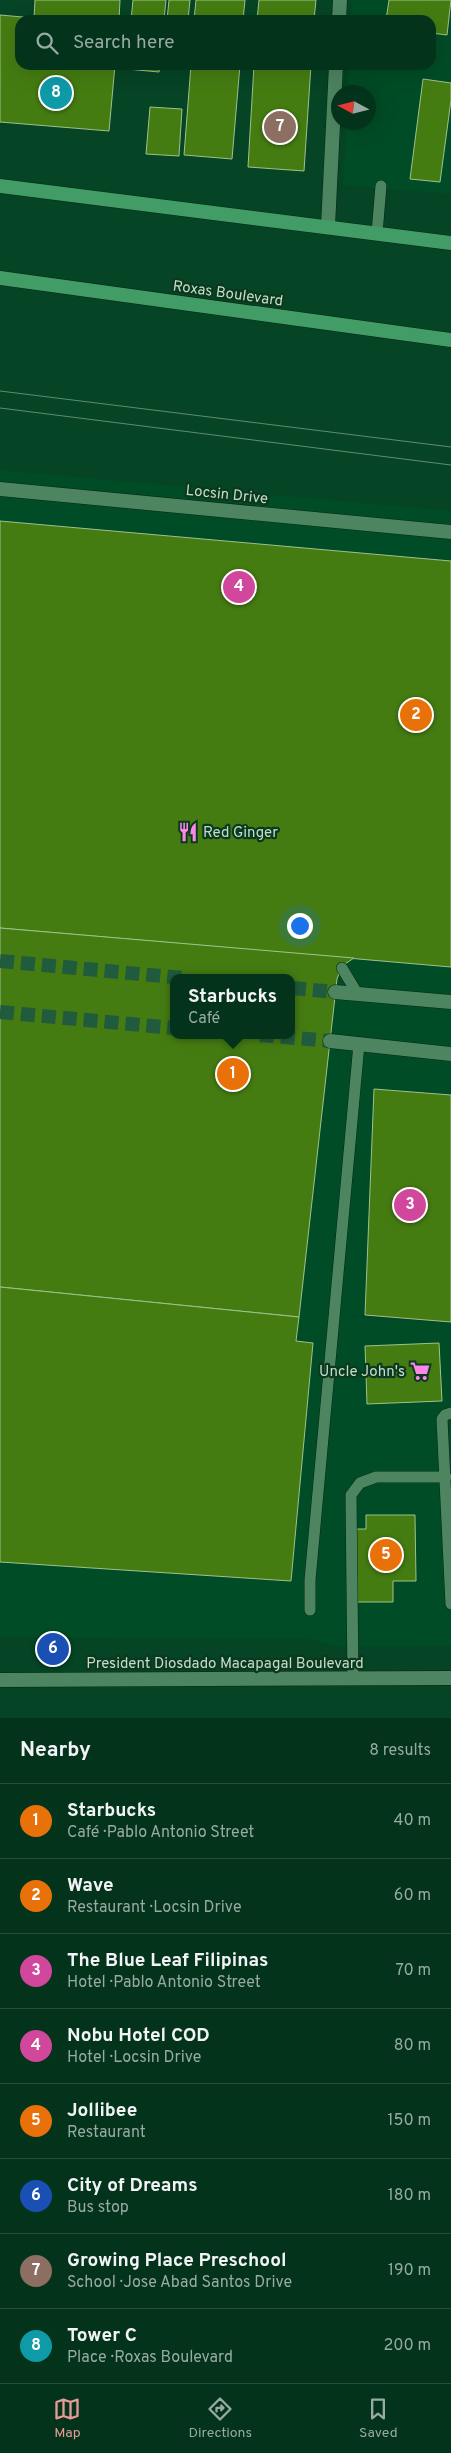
<!DOCTYPE html>
<meta charset="utf-8">
<style>
:root{--surface:#04331b;--page:#123f28;--text:#f1f3f6;--muted:#97aaa3;--line:#254e3a;--accent:#e69b98}
body{margin:0;font-family:Overpass,sans-serif;background:var(--page);color:var(--text)}
.compass{position:absolute;left:331px;top:85px;width:45px;height:45px;border-radius:50%;background:var(--surface);box-shadow:0 5px 20px #0002;rotate:277deg}
.you{position:absolute;left:299px;top:925px;width:18px;height:18px;margin:-12px;border:4px solid #fff;border-radius:50%;background:#1a73e8;box-shadow:0 0 0 8px #1a73e833}
.badge{display:grid;place-items:center;width:32px;height:32px;border-radius:50%;background:var(--accent);color:#fff;font-size:16px;font-weight:700}
.pin{position:absolute;translate:-50% -50%;border:2px solid #fff;box-shadow:0 1px 5px #0006}
.popup{position:absolute;left:170px;top:974px;width:125px;height:65px;box-sizing:border-box;display:grid;place-content:center;border-radius:10px;background:var(--surface);filter:drop-shadow(0 1px 4px #0005);font-size:16px;white-space:nowrap;color:var(--muted)}
.popup b{font-size:19px;color:var(--text)}
.popup::after{content:'';position:absolute;left:50%;top:100%;margin-left:-10px;border:10px solid transparent;border-top-color:var(--surface)}
.list{margin:0;padding:0;list-style:none}
h2{display:flex;justify-content:space-between;align-items:center;height:65px;margin:0;padding:0 20px;font-size:21px}
h2 small{font-size:16px;font-weight:400;color:var(--muted)}
.list li{display:grid;grid-template-columns:32px 1fr auto;gap:15px;align-items:center;box-sizing:border-box;height:75px;padding:0 20px;border-top:1px solid var(--line)}
.list b{display:block;font-size:19px;white-space:nowrap}
.list p{margin:0;font-size:16px;white-space:nowrap;color:var(--muted)}
.list em{font-size:16px;font-style:normal;color:var(--muted)}
.icon{flex:none;width:28px;height:28px;fill:none;stroke:currentColor;stroke-width:2;stroke-linecap:round;stroke-linejoin:round}
.map{position:relative;flex:none;width:451px;height:1718px;overflow:hidden}
.search{position:absolute;background:var(--surface);box-shadow:0 5px 20px #0002;left:15px;right:15px;top:15px;height:55px;display:flex;align-items:center;gap:12px;box-sizing:border-box;padding:0 18px;border-radius:15px;color:var(--muted);font-size:19px}
.sheet{height:665px;background:var(--surface)}
nav{display:flex;justify-content:space-around;align-items:center;box-sizing:border-box;height:70px;border-top:1px solid var(--line);background:var(--surface);font-size:14px;color:var(--muted)}
nav a{display:grid;justify-items:center;gap:2px}
nav .on{color:var(--accent)}
.map>svg:first-child{display:block}
</style>
<div class="map">
<svg width="451" height="1718" viewBox="0 0 451 1718">
<rect width="100%" height="100%" fill="#054424"/>
<g fill="#004c26" fill-rule="evenodd">
<polygon points="352,0 451,0 451,194 343,185 346,123 368,122 368,92 347,92 349,65 431,65 431,20 351,20"/>
<path d="M 0,470 L 451,511 L 451,1095 L 365,1315 L 350,1316 L 451,1323 L 451,1646 L 340,1647 L 308,1639 L 0,1637 ZM 174,978 L 292,978 L 292,1035 L 174,1035 Z"/>
</g>
<g fill="#457c12" stroke="#9fc18c" fill-rule="evenodd">
<polygon points="35,0 120,0 119,20 20,20 20,65 115,65 109,131 0,122 0,15 34,18"/>
<polygon points="133,0 166,0 164,20 131,20"/>
<polygon points="169,0 190,0 188,20 167,20"/>
<polygon points="196,0 245,0 243,20 194,20"/>
<polygon points="259,0 316,0 314,20 257,20"/>
<polygon points="389,0 451,0 447,35 431,33 431,20 386,20"/>
<polygon points="127,65 160,65 159,72 127,69"/>
<polygon points="191,65 240,65 232,159 184,155"/>
<polygon points="254,65 311,65 304,171 248,167"/>
<polygon points="423,79 451,83 451,100 440,182 410,179"/>
<polygon points="150,107 182,109 179,156 146,154"/>
<polygon points="0,521 451,561 451,967 0,928"/>
<path d="M 0,928 L 354,958 L 342,966 L 337,979 L 299,1317 L 0,1287 ZM 174,978 L 292,978 L 292,1035 L 174,1035 Z"/>
<polygon points="374,1089 451,1095 451,1322 365,1315"/>
<polygon points="0,1287 299,1317 296,1341 313,1343 291,1581 0,1562"/>
<polygon points="439,1343 442,1401 367,1404 365,1346"/>
<polygon points="366,1515 415,1515 416,1581 393,1581 393,1602 357,1602 356,1529 366,1529"/>
</g>
<g fill="none" stroke-linecap="round" stroke-linejoin="round">
<g stroke="#215b3d" stroke-width="14" stroke-dasharray="14 7" stroke-linecap="butt">
<polyline points="0,961 183,978"/>
<polyline points="292,988 335,992"/>
<polyline points="0,1012 174,1028"/>
<polyline points="260,1035 330,1041"/>
</g>
<defs>
<g id="service">
<polyline points="377,233 381,186"/>
<polyline points="342,968 357,993"/>
<polyline points="451,1413 445,1415 442,1419 451,1604"/>
<polyline points="310,1610 310,1580 359,1044"/>
<polyline points="353,1679 351,1495 360,1483 376,1477 446,1477"/>
</g>
<g id="minor">
<polyline points="339,20 340,0"/>
<polyline points="328,226 336,65"/>
<polyline points="0,489 451,532"/>
<polyline points="335,992 451,1002"/>
<polyline points="330,1041 451,1054"/>
</g>
<polyline id="secondary" points="0,1680 451,1678"/>
<g id="trunk">
<polyline points="0,186 451,243"/>
<polyline points="0,278 451,340"/>
</g>
</defs>
<use href="#service" stroke="#082615" stroke-width="12"/>
<use href="#minor" stroke="#082615" stroke-width="15"/>
<use href="#secondary" stroke="#082615" stroke-width="15"/>
<use href="#trunk" stroke="#082615" stroke-width="15"/>
<use href="#service" stroke="#4d8561" stroke-width="11"/>
<use href="#minor" stroke="#4d8561" stroke-width="14"/>
<use href="#secondary" stroke="#4d8561" stroke-width="14"/>
<use href="#trunk" stroke="#429c66" stroke-width="14"/>
<g stroke="#5e8d72" stroke-width="1">
<polyline points="0,391 451,447"/>
<polyline points="0,408 451,465"/>
</g>
</g>
<defs>
<symbol id="restaurant-bare" viewBox="-9 -9 18 18"><path d="M-5-6h1v4h1v-4h1v4h1v-4h1v5L-1.5 .5V6h-2V.5L-5-1ZM5-6V6H3V1.5H1.5Q1.5-4 5-6Z" fill="#fb87e6" stroke="#0b381e" stroke-width="2.5" paint-order="stroke"/></symbol>
<symbol id="supermarket-bare" viewBox="-9 -9 18 18"><path d="M-6-5.5h2.5l.6 2H6L4.5 2H-2.5L-4.4-4H-6ZM-1.5 3.2a1.3 1.3 0 1 0 .1 0ZM3 3.2a1.3 1.3 0 1 0 .1 0Z" fill="#fb87e6" stroke="#0b381e" stroke-width="2.5" paint-order="stroke"/></symbol>
</defs>
<g fill-rule="evenodd">
<use href="#restaurant-bare" x="174" y="818" width="28" height="28"/>
<use href="#supermarket-bare" x="406" y="1357" width="28" height="28"/>
</g>
<g text-anchor="middle" stroke-width="4.5" stroke-linejoin="round" paint-order="stroke">
<g font-size="15" fill="#c2deca" stroke="#0b381e">
<text transform="translate(228 293) rotate(8)" y="5">Roxas Boulevard</text>
<text transform="translate(227 494) rotate(6)" y="5">Locsin Drive</text>
<text x="225" y="1668">President Diosdado Macapagal Boulevard</text>
</g>
<g font-size="15" fill="#c2deca" stroke="#0b381e" text-anchor="start">
<text x="203" y="837">Red Ginger</text>
<text x="405" y="1376" text-anchor="end">Uncle John's</text>
</g>
</g>
</svg>
<svg class="compass" viewBox="-18 -18 36 36"><path d="M0-13l5 13h-10z" fill="#e53935"/><path d="M0 13l5-13h-10z" fill="#97aaa3"/></svg>
<div class="you"></div>
<div class="pin badge" style="left:233px;top:1074px;background:#e8710a">1</div>
<div class="popup"><b>Starbucks</b>Café</div>
<div class="pin badge" style="left:416px;top:715px;background:#e8710a">2</div>
<div class="pin badge" style="left:410px;top:1205px;background:#d1479c">3</div>
<div class="pin badge" style="left:239px;top:587px;background:#d1479c">4</div>
<div class="pin badge" style="left:386px;top:1555px;background:#e8710a">5</div>
<div class="pin badge" style="left:53px;top:1649px;background:#1a4fb4">6</div>
<div class="pin badge" style="left:280px;top:127px;background:#8d6e63">7</div>
<div class="pin badge" style="left:56px;top:93px;background:#0f9aa8">8</div>
<div class="search"><svg class="icon" aria-label="search" viewBox="0 0 24 24"><circle cx="10" cy="10" r="6"/><path d="M15 15l6 6"/></svg>Search here</div>
</div>
<section class="sheet">
<h2>Nearby<small>8 results</small></h2>
<ul class="list">
<li><span class="badge" style="background:#e8710a">1</span><div><b>Starbucks</b><p>Café · Pablo Antonio Street</p></div><em>40 m</em></li>
<li><span class="badge" style="background:#e8710a">2</span><div><b>Wave</b><p>Restaurant · Locsin Drive</p></div><em>60 m</em></li>
<li><span class="badge" style="background:#d1479c">3</span><div><b>The Blue Leaf Filipinas</b><p>Hotel · Pablo Antonio Street</p></div><em>70 m</em></li>
<li><span class="badge" style="background:#d1479c">4</span><div><b>Nobu Hotel COD</b><p>Hotel · Locsin Drive</p></div><em>80 m</em></li>
<li><span class="badge" style="background:#e8710a">5</span><div><b>Jollibee</b><p>Restaurant</p></div><em>150 m</em></li>
<li><span class="badge" style="background:#1a4fb4">6</span><div><b>City of Dreams</b><p>Bus stop</p></div><em>180 m</em></li>
<li><span class="badge" style="background:#8d6e63">7</span><div><b>Growing Place Preschool</b><p>School · Jose Abad Santos Drive</p></div><em>190 m</em></li>
<li><span class="badge" style="background:#0f9aa8">8</span><div><b>Tower C</b><p>Place · Roxas Boulevard</p></div><em>200 m</em></li>
</ul>
</section>
<nav>
<a class="on"><svg class="icon" aria-label="map" viewBox="0 0 24 24"><path d="M3 6l6-2 6 2 6-2v14l-6 2-6-2-6 2zM9 4v14M15 6v14"/></svg>Map</a>
<a><svg class="icon" aria-label="directions" viewBox="0 0 24 24"><path d="M12 3l9 9-9 9-9-9zM9 14v-3h6M13 9l2 2-2 2"/></svg>Directions</a>
<a><svg class="icon" aria-label="saved" viewBox="0 0 24 24"><path d="M7 4h10v16l-5-4-5 4z"/></svg>Saved</a>
</nav>
